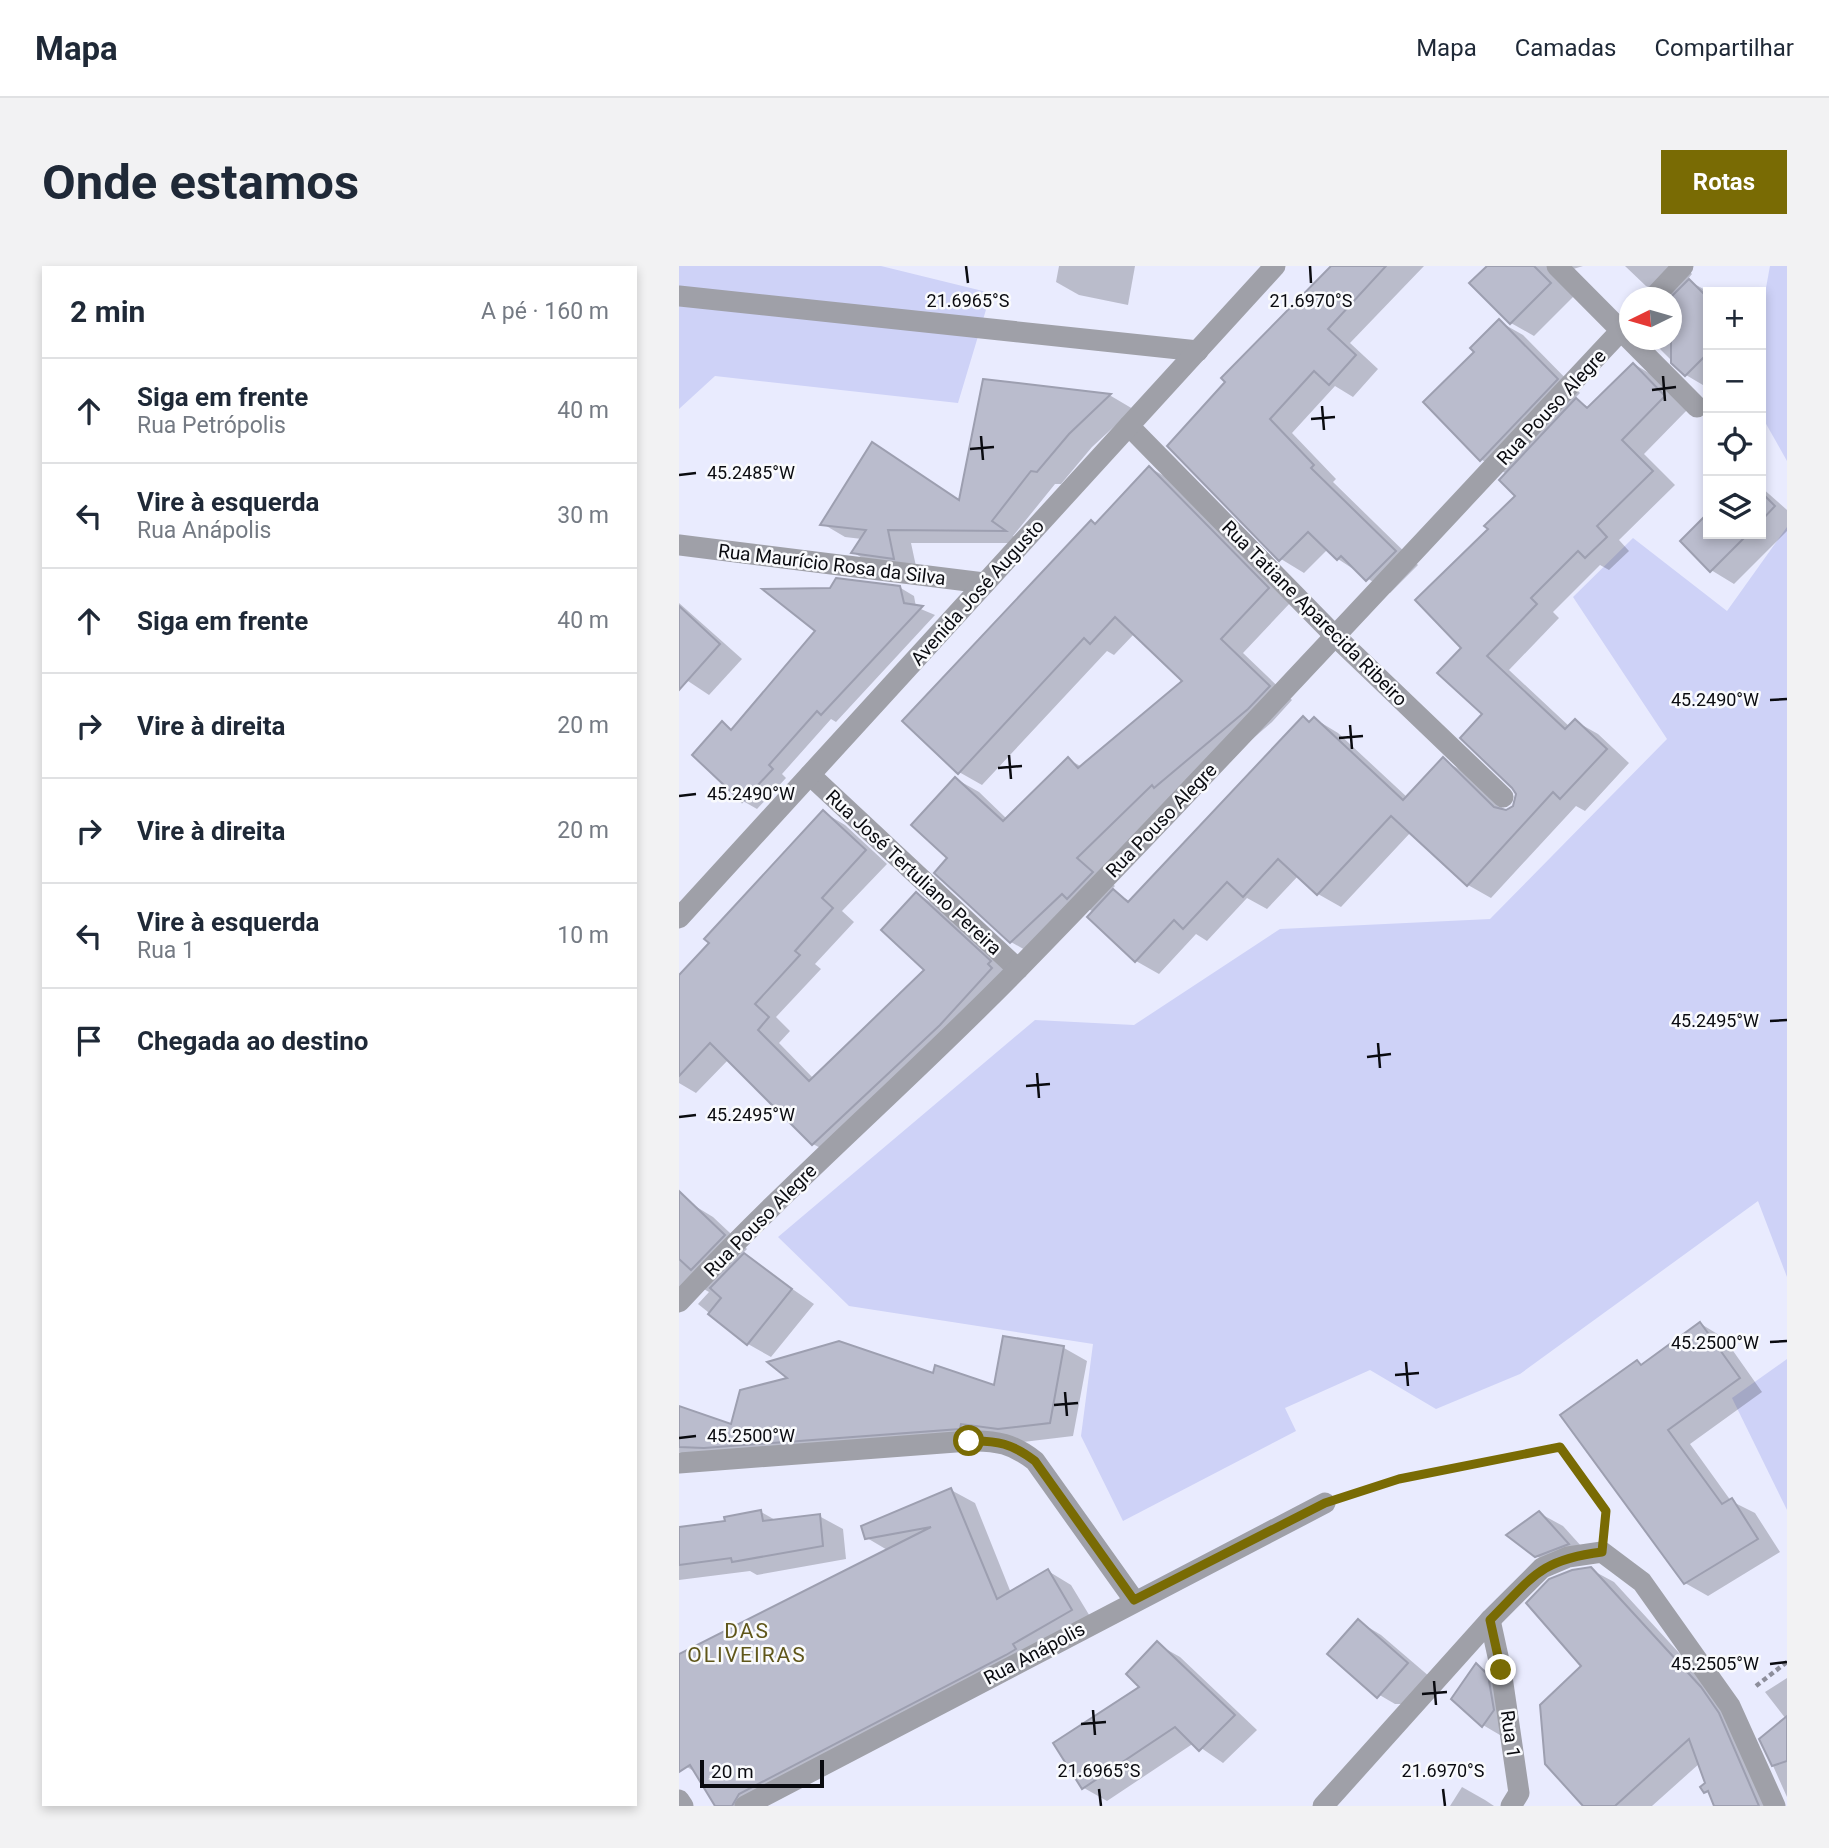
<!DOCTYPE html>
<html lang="pt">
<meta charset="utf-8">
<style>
:root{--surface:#fff;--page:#f2f2f3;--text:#1f2937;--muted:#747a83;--line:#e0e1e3;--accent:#796b04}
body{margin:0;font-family:Roboto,sans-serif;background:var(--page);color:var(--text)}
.controls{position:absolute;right:21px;top:21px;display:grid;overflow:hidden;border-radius:0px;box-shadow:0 4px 10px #0003}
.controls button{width:63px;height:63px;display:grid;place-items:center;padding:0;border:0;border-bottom:2px solid var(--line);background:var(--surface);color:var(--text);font:35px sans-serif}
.compass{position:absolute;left:940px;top:21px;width:63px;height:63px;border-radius:50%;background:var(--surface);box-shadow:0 4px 10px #0003;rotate:265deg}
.scale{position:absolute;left:21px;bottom:18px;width:124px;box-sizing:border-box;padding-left:7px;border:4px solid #0a0b10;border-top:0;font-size:19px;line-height:24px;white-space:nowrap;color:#0a0b10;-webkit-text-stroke:5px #f9fafd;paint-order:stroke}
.stop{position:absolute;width:21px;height:21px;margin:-16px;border:5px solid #796b04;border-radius:50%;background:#fff}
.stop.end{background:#796b04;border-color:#fff;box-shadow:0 2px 7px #0008}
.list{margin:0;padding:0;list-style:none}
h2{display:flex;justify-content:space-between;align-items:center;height:91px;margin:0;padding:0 28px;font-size:30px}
h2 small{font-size:23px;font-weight:400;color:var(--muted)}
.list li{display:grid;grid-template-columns:46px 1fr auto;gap:21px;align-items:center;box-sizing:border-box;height:105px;padding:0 28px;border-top:2px solid var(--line)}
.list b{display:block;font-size:26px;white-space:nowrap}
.list p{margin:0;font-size:23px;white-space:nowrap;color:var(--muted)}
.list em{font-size:23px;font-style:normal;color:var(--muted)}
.icon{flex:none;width:38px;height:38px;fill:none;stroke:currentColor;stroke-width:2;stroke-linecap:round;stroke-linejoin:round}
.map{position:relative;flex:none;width:1108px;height:1540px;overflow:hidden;border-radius:0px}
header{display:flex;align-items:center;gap:42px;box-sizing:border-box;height:98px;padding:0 35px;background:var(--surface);border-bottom:2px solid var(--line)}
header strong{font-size:33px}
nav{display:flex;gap:38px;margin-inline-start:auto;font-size:24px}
.intro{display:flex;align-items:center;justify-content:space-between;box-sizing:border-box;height:168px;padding:0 42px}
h1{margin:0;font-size:49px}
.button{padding:18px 32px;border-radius:0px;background:var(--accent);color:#fff;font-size:24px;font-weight:700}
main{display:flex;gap:42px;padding:0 42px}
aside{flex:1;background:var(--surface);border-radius:0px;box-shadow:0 4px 10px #0003}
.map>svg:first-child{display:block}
</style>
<header>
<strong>Mapa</strong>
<nav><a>Mapa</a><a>Camadas</a><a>Compartilhar</a></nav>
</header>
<div class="intro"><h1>Onde estamos</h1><a class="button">Rotas</a></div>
<main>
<aside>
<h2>2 min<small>A pé · 160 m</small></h2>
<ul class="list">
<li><svg class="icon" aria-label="ahead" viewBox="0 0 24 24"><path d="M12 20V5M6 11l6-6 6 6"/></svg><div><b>Siga em frente</b><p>Rua Petrópolis</p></div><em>40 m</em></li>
<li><svg class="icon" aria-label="left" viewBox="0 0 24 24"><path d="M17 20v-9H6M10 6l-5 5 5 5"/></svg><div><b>Vire à esquerda</b><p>Rua Anápolis</p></div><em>30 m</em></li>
<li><svg class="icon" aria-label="ahead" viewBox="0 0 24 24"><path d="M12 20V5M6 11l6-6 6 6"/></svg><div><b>Siga em frente</b></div><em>40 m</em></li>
<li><svg class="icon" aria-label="right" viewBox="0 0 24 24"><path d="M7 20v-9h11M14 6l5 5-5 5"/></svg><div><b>Vire à direita</b></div><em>20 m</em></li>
<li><svg class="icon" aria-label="right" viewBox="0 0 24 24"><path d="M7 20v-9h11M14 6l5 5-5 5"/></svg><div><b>Vire à direita</b></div><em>20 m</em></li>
<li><svg class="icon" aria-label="left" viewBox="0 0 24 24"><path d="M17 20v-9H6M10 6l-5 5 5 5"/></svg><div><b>Vire à esquerda</b><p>Rua 1</p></div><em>10 m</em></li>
<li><svg class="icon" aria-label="arrive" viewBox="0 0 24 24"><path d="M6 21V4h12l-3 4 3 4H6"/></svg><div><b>Chegada ao destino</b></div></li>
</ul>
</aside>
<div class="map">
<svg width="1108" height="1540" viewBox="0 0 1108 1540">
<rect width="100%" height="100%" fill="#e9ebfe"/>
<g fill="#ced2f7">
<polygon points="0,0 202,0 312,27 279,137 36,110 0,143"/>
<polygon points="1091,0 1108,0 1108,195 1082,149 1082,49"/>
<polygon points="1108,261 1108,1011 1079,935 841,1108 757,1143 691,1104 606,1142 617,1165 444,1255 402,1170 414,1078 170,1040 99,971 356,754 455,759 601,663 811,653 988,473 894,331 954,272 1048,345"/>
<polygon points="1108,1093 1108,1244 1053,1132"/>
</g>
<g fill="#0003">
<polygon points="380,0 456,0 449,39 400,29 377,16"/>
<polygon points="654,0 745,0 671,77 699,103 674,131 656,120 613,167 657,213 654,216 739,299 711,327 659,293 649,283 625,307 602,293 491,180"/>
<polygon points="811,0 904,0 891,4 894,31 855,70 832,57"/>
<polygon points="946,0 1005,0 1013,8 1008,14 1030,26 1029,122 1007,109 976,78 980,74 992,74 992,32 967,20"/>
<polygon points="821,56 844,69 901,127 895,133 911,142 955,98 978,112 1009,143 965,188 996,219 940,274 950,285 930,304 921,299 874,346 880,352 830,404 891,461 896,455 919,468 950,497 906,545 897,540 812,632 789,619 732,566 662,641 639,628 620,609 588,643 568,632 528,675 517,668 480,708 457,695 415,646 405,641 355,689 332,676 271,592 277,513 300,526 328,553 389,493 403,501 506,415 456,367 435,389 428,385 303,519 280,506 418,260 471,202 494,215 612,336 564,387 613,434 593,456 420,606 436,620 432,624 452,636 624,452 632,457 636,453 659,467 729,532 764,494 787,507 827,545 835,541 839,528 805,448 784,382 811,263 838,230 828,208 803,194 746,136 797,86"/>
<polygon points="305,115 432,130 454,143 413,181 382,218 376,218 334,270 346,277 232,277 238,305 197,300 175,287 183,273 166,271 144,258 194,179 281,235"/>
<polygon points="1082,221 1108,244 1108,265 1055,318 1032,304 1004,275 1029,249 1029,268 1082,268"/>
<polygon points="220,321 235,330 237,341 256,349 157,456 152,453 103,508 107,512 78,543 64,535 15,489 44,458 54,464"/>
<polygon points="0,337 63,393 30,429 0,409"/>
<polygon points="144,546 166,559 208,598 163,645 175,656 136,698 142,703 97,751 111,765 100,777 135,813 248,704 238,628 260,641 332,709 156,890 134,878 50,793 17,827 0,817 0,710"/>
<polygon points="11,937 34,951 68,983 63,988 135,1038 92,1091 69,1078 19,1038 30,1026 16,1018 0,1034 0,949"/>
<polygon points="1022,1058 1045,1072 1083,1126 1011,1178 1052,1235 1076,1247 1101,1286 1029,1330 1006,1317 958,1096 964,1099"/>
<polygon points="385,1082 408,1095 394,1170 344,1176 19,1193 0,1186 0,1142 53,1160 112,1113 255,1109 316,1122"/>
<polygon points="272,1224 296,1237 332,1327 369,1305 392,1319 415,1357 85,1540 38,1540 18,1507 8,1501 0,1489 0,1390 210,1285 188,1272"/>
<polygon points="82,1246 98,1255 140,1250 164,1263 167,1293 78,1309 71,1305 0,1314 0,1262 48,1257"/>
<polygon points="860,1247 884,1260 912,1291 880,1303 857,1290"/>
<polygon points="911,1303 935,1316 1045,1436 1098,1540 1036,1540 1021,1497 973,1540 906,1540 904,1400"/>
<polygon points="679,1355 702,1369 751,1411 728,1438 716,1438 692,1424"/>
<polygon points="478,1378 501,1391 578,1464 544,1497 515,1477 428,1535 405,1522 463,1421"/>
<polygon points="798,1399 821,1413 826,1472 804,1459"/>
<polygon points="1108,1412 1108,1531 1082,1473 1107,1453 1086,1426"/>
<polygon points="783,1521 806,1534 815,1540 771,1540"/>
</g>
<g fill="#babccd" stroke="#9d9fb0" stroke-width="2">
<polygon points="652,0 707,0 649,63 677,89 650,119 635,105 591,153 635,199 632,202 717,285 687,315 662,290 658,294 629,266 600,295 488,180 546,116 542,112"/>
<polygon points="808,0 855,0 872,17 831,58 790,17"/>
<polygon points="1010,13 1029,32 1029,87 1006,110 992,97 992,31"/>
<polygon points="820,53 879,113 801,195 744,136 795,86 791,82"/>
<polygon points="954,97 986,130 943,174 974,205 918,260 928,271 906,292 899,285 852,332 858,338 808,390 886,463 896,453 928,483 881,533 874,526 788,620 712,550 638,629 599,593 564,631 548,616 504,663 495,654 456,696 408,651 434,623 449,636 624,450 630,456 635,451 724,534 764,491 815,541 827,544 834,540 837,528 833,522 781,472 803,448 758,407 782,382 736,334 809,263 805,260 836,230 820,214 897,132 908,142"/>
<polygon points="304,113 432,128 390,168 358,206 352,205 313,255 327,265 209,264 215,293 172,287 187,264 141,259 193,176 280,234"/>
<polygon points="470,200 590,322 542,373 591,420 569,443 475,522 473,519 398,592 414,606 388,633 383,628 331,677 255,607 268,592 232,559 276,511 324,555 389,491 399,502 503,415 436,351 411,378 405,372 279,508 223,455 412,254 416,258"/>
<polygon points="1082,226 1096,240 1082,255"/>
<polygon points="1029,247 1029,268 1069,268 1031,306 1001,275"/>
<polygon points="157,312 221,320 225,337 244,340 142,449 138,445 90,499 94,503 63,536 13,489 43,455 52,464 136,365 83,323 151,322"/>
<polygon points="0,340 41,378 0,424"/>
<polygon points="144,544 187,584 143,632 154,642 116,685 121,689 76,738 90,751 79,764 130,815 245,704 202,664 237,626 312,695 309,698 313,702 261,759 133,879 31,777 0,810 0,709 30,677 25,673"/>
<polygon points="0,925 46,969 12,1004 0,993"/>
<polygon points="65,987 113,1023 68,1079 29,1048 42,1032 31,1022"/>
<polygon points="1021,1056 1061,1112 989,1164 1043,1238 1053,1232 1079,1273 1005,1318 881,1149 958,1094 962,1099"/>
<polygon points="324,1070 385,1080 371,1157 319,1163 282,1158 281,1163 25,1182 0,1181 0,1140 52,1158 61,1124 108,1112 88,1096 160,1075 254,1107 256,1099 315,1119"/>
<polygon points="272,1222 318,1333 369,1303 393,1344 334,1378 337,1383 327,1389 60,1528 53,1540 36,1540 11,1499 0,1506 0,1388 252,1261 186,1273 182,1260"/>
<polygon points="82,1244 84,1255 141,1248 144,1280 53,1296 52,1292 0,1299 0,1261 46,1255 45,1251"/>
<polygon points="860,1245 890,1278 856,1291 827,1269"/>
<polygon points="912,1301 1022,1421 1040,1447 1080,1540 1035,1540 1029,1525 1025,1527 1021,1521 1026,1517 1010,1473 936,1540 904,1540 866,1498 861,1439 902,1400 847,1337 870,1313 893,1304"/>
<polygon points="679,1353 729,1397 698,1432 648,1388"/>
<polygon points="478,1375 556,1449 520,1485 496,1461 403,1523 374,1477 460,1421 447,1408"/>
<polygon points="797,1397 809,1409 815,1444 803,1461 772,1433"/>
<polygon points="1108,1450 1108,1495 1093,1500 1080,1473"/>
</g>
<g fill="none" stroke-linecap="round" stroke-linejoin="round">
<g stroke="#8d8e9b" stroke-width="4.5" stroke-dasharray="5 3.5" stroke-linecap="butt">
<polyline points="675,1228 720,1214 881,1181 927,1245 926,1254"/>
<polyline points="1077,1420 1108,1396"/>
</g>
<g stroke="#9fa0a8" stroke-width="21">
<polyline points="878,0 1018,141"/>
<polyline points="0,30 519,85"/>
<polyline points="974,32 1004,0"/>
<polyline points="450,160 657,371 824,531"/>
<polyline points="0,279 305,317"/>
<polyline points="131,509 339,703"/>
<polyline points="0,652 596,0"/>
<path d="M 0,1036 C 108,919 231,814 342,700 C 548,488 748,271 950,56"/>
<path d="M 0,1197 L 290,1175 C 318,1174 334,1178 356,1195 L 455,1334"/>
<polyline points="811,1354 822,1404 840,1527 832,1540"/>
<polyline points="0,1534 4,1540"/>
<polyline points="66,1540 646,1237"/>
<polyline points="644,1540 811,1354 863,1302 889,1291 923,1286 963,1316 1051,1440 1096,1540"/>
</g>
</g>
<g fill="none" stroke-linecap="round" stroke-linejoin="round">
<path stroke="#796b04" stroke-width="9" d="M 290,1175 C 318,1174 334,1178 356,1195 L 455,1334 L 646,1237 L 720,1213 L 881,1181 L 927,1245 L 923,1286 C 860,1294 854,1311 811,1354 L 822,1404"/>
</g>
<path fill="none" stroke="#0a0b10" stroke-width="2.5" d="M 287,0 L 289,17M 631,0 L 632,17M 984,110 L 986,135M 973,124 L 997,121M 643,140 L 645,164M 632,153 L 656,151M 302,170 L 304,194M 291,183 L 315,181M 0,209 L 17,207M 1091,434 L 1108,433M 671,459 L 673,483M 660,472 L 684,470M 330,489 L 332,513M 319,502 L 343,500M 0,530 L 17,528M 1091,755 L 1108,754M 699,777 L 701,802M 688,791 L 712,788M 358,807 L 360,832M 347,820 L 371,818M 0,851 L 17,849M 1091,1076 L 1108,1075M 727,1096 L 729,1120M 716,1109 L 740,1107M 386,1126 L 388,1150M 375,1139 L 399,1137M 0,1172 L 17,1170M 1091,1398 L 1108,1396M 755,1415 L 757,1439M 743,1428 L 768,1426M 414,1444 L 416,1469M 402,1458 L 427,1456M 420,1523 L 422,1540M 764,1523 L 766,1540"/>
<g text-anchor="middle" stroke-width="5" stroke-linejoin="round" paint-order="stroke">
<g font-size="19" fill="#0a0b10" stroke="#f9fafd">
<text transform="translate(872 141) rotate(-47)" y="7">Rua Pouso Alegre</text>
<text transform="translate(153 298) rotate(7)" y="7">Rua Maurício Rosa da Silva</text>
<text transform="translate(298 326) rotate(-48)" y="7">Avenida José Augusto</text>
<text transform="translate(636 347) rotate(45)" y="7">Rua Tatiane Aparecida Ribeiro</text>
<text transform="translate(482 554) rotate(-46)" y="7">Rua Pouso Alegre</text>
<text transform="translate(235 606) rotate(43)" y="7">Rua José Tertuliano Pereira</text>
<text transform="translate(81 954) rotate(-45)" y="7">Rua Pouso Alegre</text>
<text transform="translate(355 1387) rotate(-28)" y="7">Rua Anápolis</text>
<text transform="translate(832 1468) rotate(82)" y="7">Rua 1</text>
</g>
<g font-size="21" letter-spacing="2" fill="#60571a" stroke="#f9fafd">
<text x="68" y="1372">DAS<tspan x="68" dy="24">OLIVEIRAS</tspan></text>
</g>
</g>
<g font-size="18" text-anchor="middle" fill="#0a0b10" stroke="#f9fafd" stroke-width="5" stroke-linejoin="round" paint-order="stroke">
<text x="289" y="41">21.6965°S</text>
<text x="632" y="41">21.6970°S</text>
<text x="72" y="213">45.2485°W</text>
<text x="1036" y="440">45.2490°W</text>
<text x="72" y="534">45.2490°W</text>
<text x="1036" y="761">45.2495°W</text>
<text x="72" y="855">45.2495°W</text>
<text x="1036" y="1083">45.2500°W</text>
<text x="72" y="1176">45.2500°W</text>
<text x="1036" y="1404">45.2505°W</text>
<text x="420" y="1511">21.6965°S</text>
<text x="764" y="1511">21.6970°S</text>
</g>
</svg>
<div class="controls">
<button>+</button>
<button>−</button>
<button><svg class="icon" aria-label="locate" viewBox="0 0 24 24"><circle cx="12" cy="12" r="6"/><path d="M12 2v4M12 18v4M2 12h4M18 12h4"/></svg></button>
<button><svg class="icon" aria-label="layers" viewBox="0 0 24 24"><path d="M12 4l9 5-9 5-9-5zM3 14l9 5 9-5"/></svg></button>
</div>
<svg class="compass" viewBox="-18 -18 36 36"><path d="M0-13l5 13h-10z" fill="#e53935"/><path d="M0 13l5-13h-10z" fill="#747a83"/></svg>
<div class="scale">20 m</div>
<div class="stop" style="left:290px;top:1175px"></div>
<div class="stop end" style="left:822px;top:1404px"></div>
</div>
</main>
